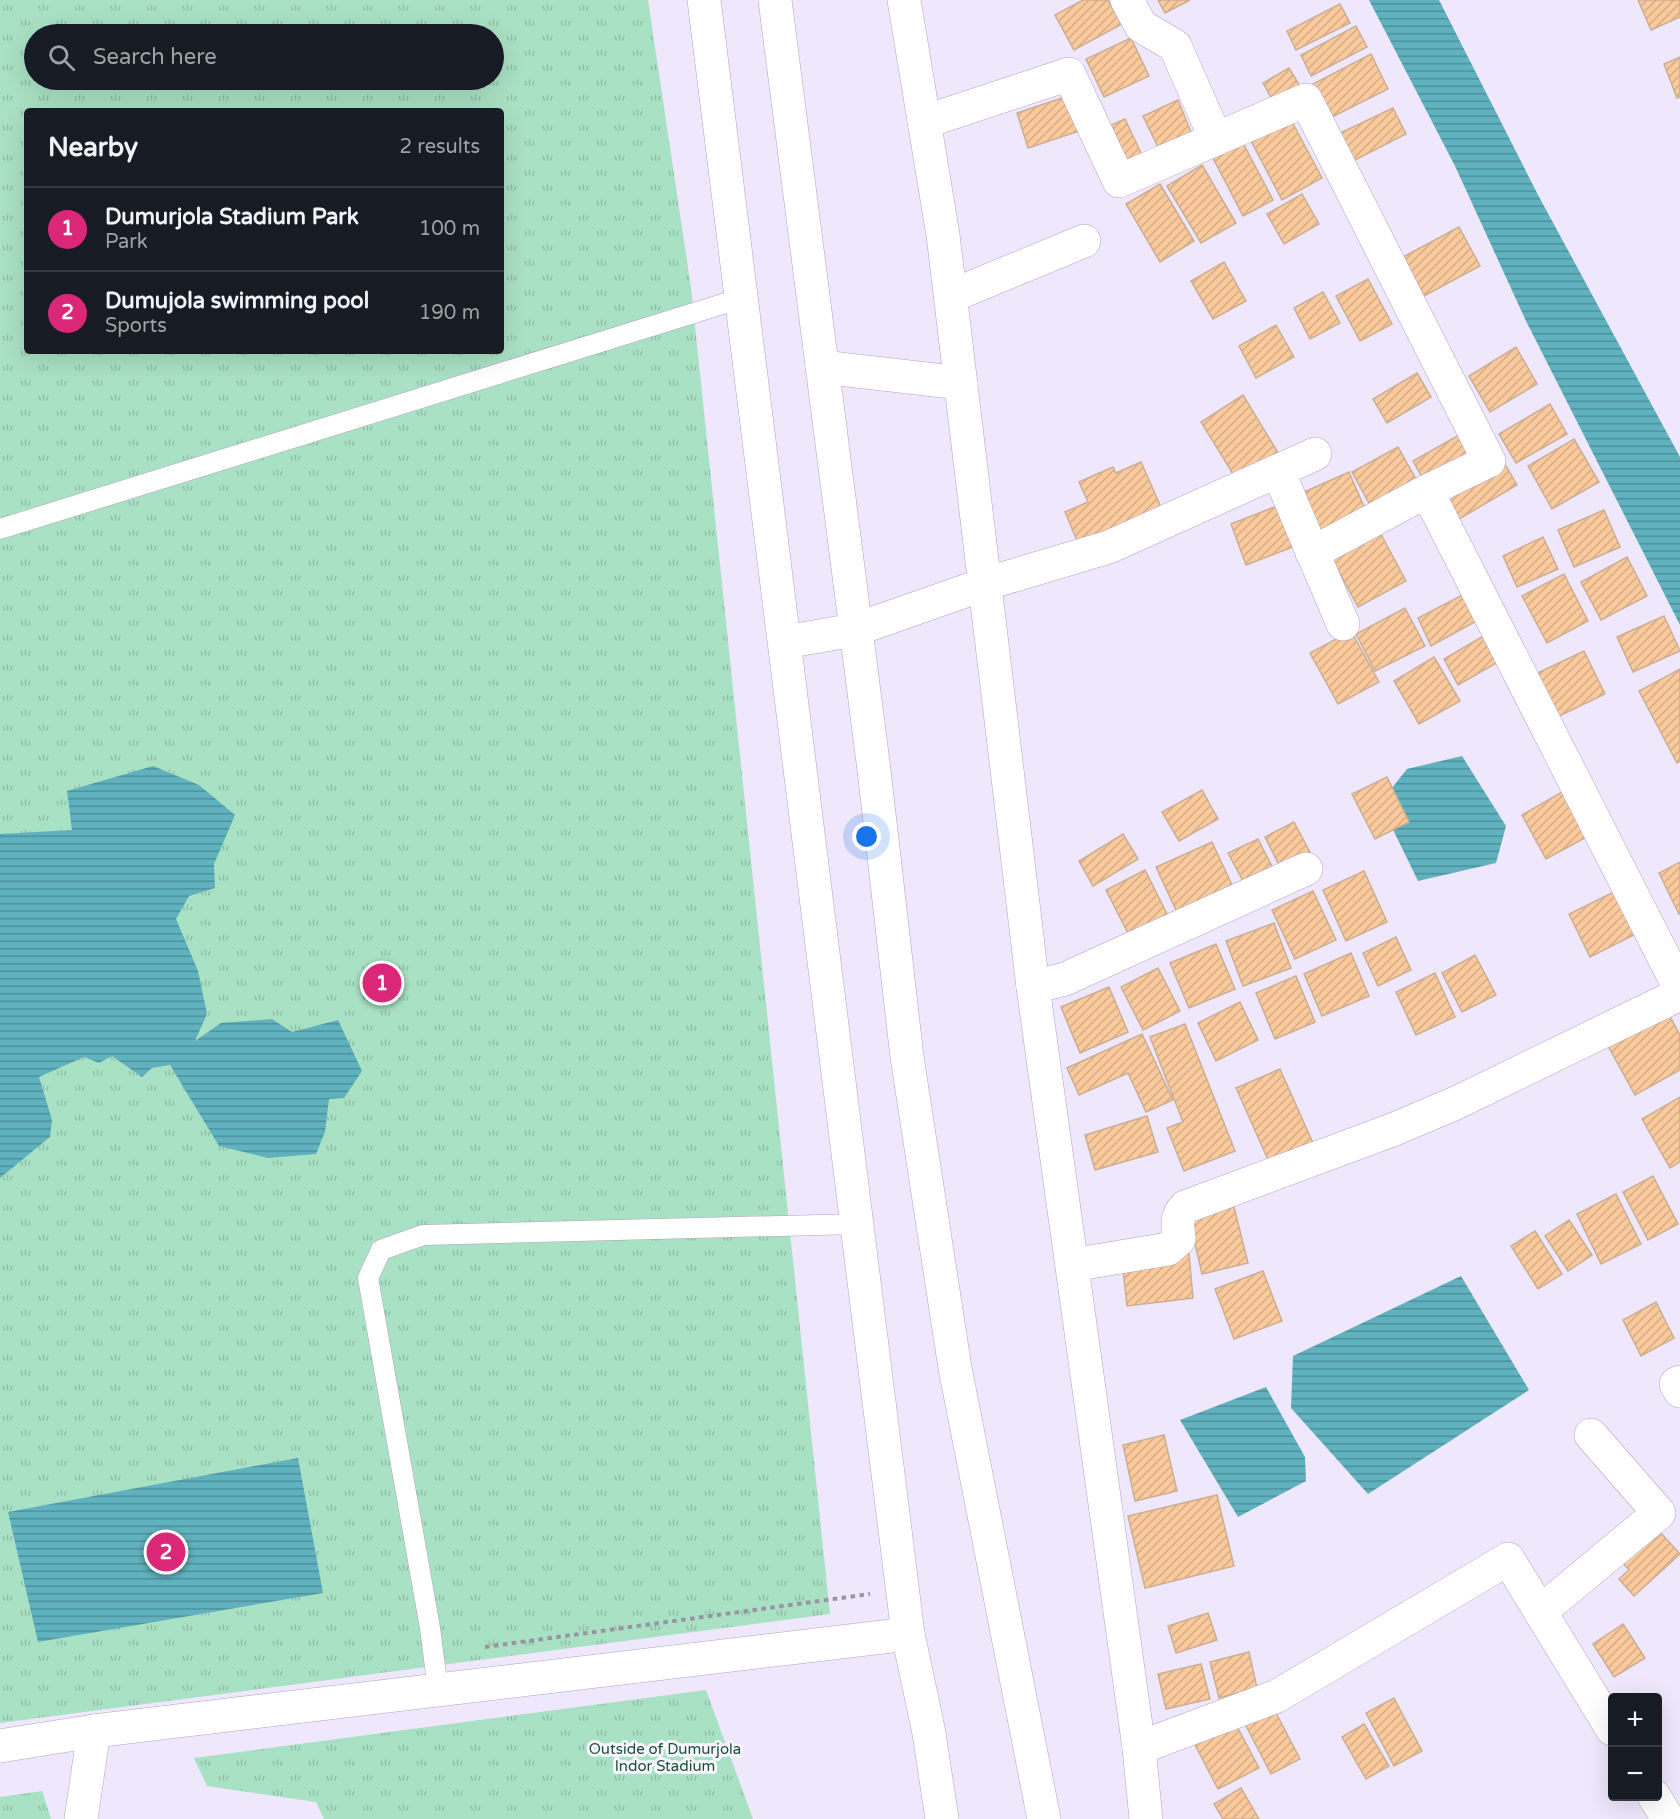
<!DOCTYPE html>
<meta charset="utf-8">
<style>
:root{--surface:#171b24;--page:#242831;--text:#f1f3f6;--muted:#9ea1a6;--line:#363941;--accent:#db2777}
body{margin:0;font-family:"Varela Round",sans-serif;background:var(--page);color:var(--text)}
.controls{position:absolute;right:18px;bottom:18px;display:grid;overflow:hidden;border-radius:6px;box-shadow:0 6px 24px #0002}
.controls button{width:54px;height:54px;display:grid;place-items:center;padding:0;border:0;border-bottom:2px solid var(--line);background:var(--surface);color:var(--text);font:30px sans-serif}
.you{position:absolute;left:867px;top:837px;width:21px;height:21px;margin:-15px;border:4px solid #fff;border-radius:50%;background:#1a73e8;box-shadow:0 0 0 9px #1a73e833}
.badge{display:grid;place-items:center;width:39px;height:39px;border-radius:50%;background:var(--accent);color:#fff;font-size:20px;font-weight:700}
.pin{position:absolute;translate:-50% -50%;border:3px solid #fff;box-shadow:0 2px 6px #0006}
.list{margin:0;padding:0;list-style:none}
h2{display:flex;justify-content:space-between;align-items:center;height:78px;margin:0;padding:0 24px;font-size:26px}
h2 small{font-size:20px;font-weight:400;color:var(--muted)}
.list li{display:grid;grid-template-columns:39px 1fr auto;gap:18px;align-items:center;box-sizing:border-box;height:84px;padding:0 24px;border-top:2px solid var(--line)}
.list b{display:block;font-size:22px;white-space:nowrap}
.list p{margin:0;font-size:20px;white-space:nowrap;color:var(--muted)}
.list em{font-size:20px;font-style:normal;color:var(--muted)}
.icon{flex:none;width:33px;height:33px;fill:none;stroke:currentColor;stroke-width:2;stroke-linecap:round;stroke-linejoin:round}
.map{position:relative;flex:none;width:1680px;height:1819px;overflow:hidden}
.search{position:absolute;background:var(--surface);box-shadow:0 6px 24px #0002;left:24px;top:24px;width:480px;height:66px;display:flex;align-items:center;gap:15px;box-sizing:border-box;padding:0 21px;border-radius:33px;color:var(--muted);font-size:22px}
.panel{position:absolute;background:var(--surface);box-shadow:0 6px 24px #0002;left:24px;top:108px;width:480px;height:246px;border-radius:6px}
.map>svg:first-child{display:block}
</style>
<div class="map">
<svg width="1680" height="1819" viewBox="0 0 1680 1819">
<defs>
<pattern id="park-tufts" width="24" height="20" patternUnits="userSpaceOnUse" patternTransform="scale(1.5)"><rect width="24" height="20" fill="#a9e1c4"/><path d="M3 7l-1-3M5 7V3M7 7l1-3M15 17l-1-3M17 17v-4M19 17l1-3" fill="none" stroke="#91c0a8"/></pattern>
<pattern id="water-rules" width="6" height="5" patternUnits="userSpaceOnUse" patternTransform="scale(1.5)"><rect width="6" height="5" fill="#60b2be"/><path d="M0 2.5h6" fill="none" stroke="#4e8f9a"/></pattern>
<pattern id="building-hatch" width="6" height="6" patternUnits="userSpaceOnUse" patternTransform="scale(1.5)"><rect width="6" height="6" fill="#fac99c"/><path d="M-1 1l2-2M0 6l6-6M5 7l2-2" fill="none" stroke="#d6ac86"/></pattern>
</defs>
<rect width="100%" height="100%" fill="#efe7fb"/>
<g fill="url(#park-tufts)" fill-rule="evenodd">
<path d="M 0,0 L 648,0 L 691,288 L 830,1614 L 0,1723 ZM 34,34 L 494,34 L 494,80 L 34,80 ZM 27,111 L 501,111 L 501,351 L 27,351 Z"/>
<polygon points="706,1690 753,1819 324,1819 316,1802 207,1786 194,1758"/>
<polygon points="42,1791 51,1819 0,1819 0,1797"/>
</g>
<g fill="url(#water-rules)">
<polygon points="1369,0 1439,0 1538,195 1680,457 1680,625 1526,321 1455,166"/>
<polygon points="1462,756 1506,826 1496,863 1418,881 1380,803 1407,769"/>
<polygon points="153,766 199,785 235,815 214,864 215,888 189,896 176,919 198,971 207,1014 195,1041 221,1023 272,1019 292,1032 338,1020 362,1071 344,1098 329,1099 325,1132 316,1154 268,1158 219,1146 170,1065 152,1068 142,1077 112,1056 99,1063 84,1057 39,1077 52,1120 50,1137 0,1178 0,834 72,830 67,791"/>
<polygon points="1461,1276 1529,1390 1368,1494 1291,1408 1293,1356"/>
<polygon points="1266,1387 1305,1457 1306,1481 1238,1517 1180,1420"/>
<polygon points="298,1458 323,1593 38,1642 8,1512"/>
</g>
<g fill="url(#building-hatch)" stroke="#cbaf95" stroke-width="1.5">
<polygon points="1083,0 1108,0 1122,24 1074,50 1055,15"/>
<polygon points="1158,0 1190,0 1165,13"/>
<polygon points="1638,0 1680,0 1680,17 1651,30"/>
<polygon points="1340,4 1350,23 1296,50 1287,31"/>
<polygon points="1356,26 1367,47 1311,76 1301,55"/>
<polygon points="1131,38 1149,76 1104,97 1086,59"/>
<polygon points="1371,54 1388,89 1330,118 1313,84"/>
<polygon points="1680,57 1680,97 1677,98 1664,64"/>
<polygon points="1289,68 1304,93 1277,108 1263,83"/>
<polygon points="1068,96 1079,131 1028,148 1017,113"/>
<polygon points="1178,100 1191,132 1158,147 1143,116"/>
<polygon points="1393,108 1406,134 1351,162 1338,134"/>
<polygon points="1289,116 1322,178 1282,200 1249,137"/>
<polygon points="1125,119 1142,155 1120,179 1098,131"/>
<polygon points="1243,143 1273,200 1243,216 1213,158"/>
<polygon points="1202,165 1236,223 1201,243 1167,186"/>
<polygon points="1160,184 1194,241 1160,262 1126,204"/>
<polygon points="1302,194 1319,224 1284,244 1267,214"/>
<polygon points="1459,227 1480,266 1424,296 1403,257"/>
<polygon points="1224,262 1246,301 1213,319 1191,281"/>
<polygon points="1368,279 1392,324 1360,341 1336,296"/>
<polygon points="1323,292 1340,323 1310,339 1294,308"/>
<polygon points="1276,325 1294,357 1256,378 1239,346"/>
<polygon points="1516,347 1537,384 1490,412 1469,376"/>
<polygon points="1417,373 1431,397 1387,423 1373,399"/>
<polygon points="1243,395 1283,461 1241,487 1201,422"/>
<polygon points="1550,404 1567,434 1516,463 1499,434"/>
<polygon points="1459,435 1473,461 1427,486 1413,461"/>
<polygon points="1574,439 1599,482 1552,509 1528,466"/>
<polygon points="1398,447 1421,488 1375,514 1352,472"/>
<polygon points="1502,459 1517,485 1459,519 1443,493"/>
<polygon points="1141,462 1164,514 1081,550 1065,512 1088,502 1079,482 1113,467 1116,473"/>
<polygon points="1349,472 1369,518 1313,543 1293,497"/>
<polygon points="1282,504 1298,545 1246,565 1231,524"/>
<polygon points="1604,510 1620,547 1574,567 1558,530"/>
<polygon points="1376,525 1406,581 1358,607 1328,551"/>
<polygon points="1543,537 1558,569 1517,587 1503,556"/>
<polygon points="1627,557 1647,596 1601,620 1581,582"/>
<polygon points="1564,574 1588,621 1547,643 1522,596"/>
<polygon points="1470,591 1482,618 1431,646 1418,618"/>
<polygon points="1405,608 1425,646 1375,671 1356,634"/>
<polygon points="1664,616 1680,651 1633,672 1617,637"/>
<polygon points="1351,631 1379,682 1338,704 1310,653"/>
<polygon points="1492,631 1507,657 1458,685 1444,659"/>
<polygon points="1584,651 1605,694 1551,720 1531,676"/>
<polygon points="1434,657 1460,701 1419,724 1394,681"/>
<polygon points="1680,669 1680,761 1677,763 1639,691"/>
<polygon points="1387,777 1409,822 1375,839 1352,794"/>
<polygon points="1569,788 1594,833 1546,859 1522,815"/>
<polygon points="1202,790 1218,819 1179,841 1162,812"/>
<polygon points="1294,822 1314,860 1284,875 1265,837"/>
<polygon points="1123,834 1138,859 1093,886 1079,861"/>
<polygon points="1258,839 1279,880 1250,894 1228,853"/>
<polygon points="1212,842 1238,898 1182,923 1156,867"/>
<polygon points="1680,862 1680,913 1679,914 1659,873"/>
<polygon points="1145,870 1172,924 1134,945 1106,890"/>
<polygon points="1364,871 1387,922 1346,941 1323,890"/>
<polygon points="1620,889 1640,932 1590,957 1569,914"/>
<polygon points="1313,891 1336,940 1295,959 1272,910"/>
<polygon points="1274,923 1291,968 1243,986 1226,941"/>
<polygon points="1396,937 1411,970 1378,986 1363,953"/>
<polygon points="1216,944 1235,989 1189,1008 1170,963"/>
<polygon points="1351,953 1369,996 1322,1016 1304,974"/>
<polygon points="1475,955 1496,995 1462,1012 1442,973"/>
<polygon points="1158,968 1180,1011 1143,1030 1121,987"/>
<polygon points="1435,973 1455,1017 1416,1035 1396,992"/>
<polygon points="1296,976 1315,1022 1275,1039 1256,993"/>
<polygon points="1109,987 1128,1032 1080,1053 1061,1007"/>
<polygon points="1240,1002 1258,1040 1216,1061 1198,1023"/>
<polygon points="1667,1011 1680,1035 1680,1070 1635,1095 1607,1044"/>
<polygon points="1185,1024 1235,1151 1184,1171 1167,1128 1183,1122 1150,1037"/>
<polygon points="1142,1034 1173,1100 1146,1112 1128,1073 1079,1095 1067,1068"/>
<polygon points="1280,1069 1317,1152 1273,1171 1236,1088"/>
<polygon points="1680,1097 1680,1162 1670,1168 1642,1119"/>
<polygon points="1147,1116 1158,1152 1095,1170 1085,1135"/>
<polygon points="1653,1176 1678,1224 1648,1240 1623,1192"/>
<polygon points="1616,1194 1641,1244 1601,1264 1577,1214"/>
<polygon points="1233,1203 1248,1263 1202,1274 1188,1214"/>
<polygon points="1569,1220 1592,1255 1568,1271 1545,1236"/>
<polygon points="1535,1231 1562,1274 1538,1289 1511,1246"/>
<polygon points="1189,1254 1193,1298 1127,1306 1122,1261"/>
<polygon points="1263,1271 1282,1321 1234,1339 1215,1289"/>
<polygon points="1656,1302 1674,1338 1641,1356 1623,1320"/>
<polygon points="1164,1435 1177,1491 1135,1501 1123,1445"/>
<polygon points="1217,1495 1234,1566 1145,1588 1128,1516"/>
<polygon points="1651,1522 1680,1554 1634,1596 1619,1579 1629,1570 1615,1554"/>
<polygon points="1208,1613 1217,1640 1176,1653 1168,1626"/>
<polygon points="1623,1624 1645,1658 1614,1677 1593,1644"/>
<polygon points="1249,1652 1257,1688 1219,1698 1210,1662"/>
<polygon points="1201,1664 1210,1699 1166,1709 1158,1674"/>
<polygon points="1394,1698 1422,1751 1394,1766 1366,1713"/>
<polygon points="1274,1709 1300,1759 1271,1774 1245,1724"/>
<polygon points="1232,1717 1259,1768 1218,1789 1192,1739"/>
<polygon points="1364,1724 1389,1766 1366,1779 1342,1737"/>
<polygon points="1241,1788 1259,1819 1223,1819 1214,1804"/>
</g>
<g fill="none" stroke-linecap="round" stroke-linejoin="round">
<defs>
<g id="service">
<polyline points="0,529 742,298"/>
<polyline points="438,1690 430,1628 368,1278 381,1250 423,1235 857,1224"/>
</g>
<g id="minor">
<polyline points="904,0 943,235 1033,987 1065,979 1306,869"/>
<polyline points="1127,0 1141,26 1175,46 1216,139"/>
<polyline points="924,122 1069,74 1119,181 1306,100 1489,461 1427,491 1680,989"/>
<polyline points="951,296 1084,241"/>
<polyline points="822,367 961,383"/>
<polyline points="1278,471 1343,624"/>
<polyline points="1312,553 1427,491"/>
<polyline points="785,642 854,630 985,584 1109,547 1315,454"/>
<polyline points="1033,987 1139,1748 1146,1819"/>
<path d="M 1072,1265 L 1168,1249 L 1179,1239 C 1178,1226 1175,1218 1185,1207 L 1392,1130 L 1456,1103 L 1680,994"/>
<polyline points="1680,1382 1676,1384 1680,1391"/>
<polyline points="1540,1612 1659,1513 1591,1435"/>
<polyline points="0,1746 94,1731 908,1634"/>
<polyline points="1139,1748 1277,1696 1508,1559 1612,1729"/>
<polyline points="1654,1796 1668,1819"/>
<polyline points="81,1819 94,1731"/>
</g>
<g id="primary">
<polyline points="704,0 908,1634 929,1733 942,1819"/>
<polyline points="775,0 874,770 907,1057 955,1368 1044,1819"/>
</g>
</defs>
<use href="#service" stroke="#b0a3c3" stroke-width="21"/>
<use href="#minor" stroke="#b0a3c3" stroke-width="34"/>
<use href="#primary" stroke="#b0a3c3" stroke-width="34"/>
<polyline stroke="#9a93a3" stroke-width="4" stroke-dasharray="4.5 4.5" stroke-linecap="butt" points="485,1647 870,1594"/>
<use href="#service" stroke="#fff" stroke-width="20"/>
<use href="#minor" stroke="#fff" stroke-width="33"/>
<use href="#primary" stroke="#fff" stroke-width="33"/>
</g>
<g text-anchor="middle" stroke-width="6" stroke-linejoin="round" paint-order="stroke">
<g font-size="15" fill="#1b4e38" stroke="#f9f7fe">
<text x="665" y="1754">Outside of Dumurjola<tspan x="665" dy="17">Indor Stadium</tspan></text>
</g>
</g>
</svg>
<div class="controls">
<button>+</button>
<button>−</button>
</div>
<div class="you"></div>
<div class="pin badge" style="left:382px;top:983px">1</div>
<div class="pin badge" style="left:166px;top:1552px">2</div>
<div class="search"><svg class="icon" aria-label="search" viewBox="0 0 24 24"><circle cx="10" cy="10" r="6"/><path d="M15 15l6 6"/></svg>Search here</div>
<section class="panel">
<h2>Nearby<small>2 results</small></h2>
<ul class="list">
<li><span class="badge">1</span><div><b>Dumurjola Stadium Park</b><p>Park</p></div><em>100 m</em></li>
<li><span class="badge">2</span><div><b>Dumujola swimming pool</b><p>Sports</p></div><em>190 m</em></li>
</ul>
</section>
</div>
